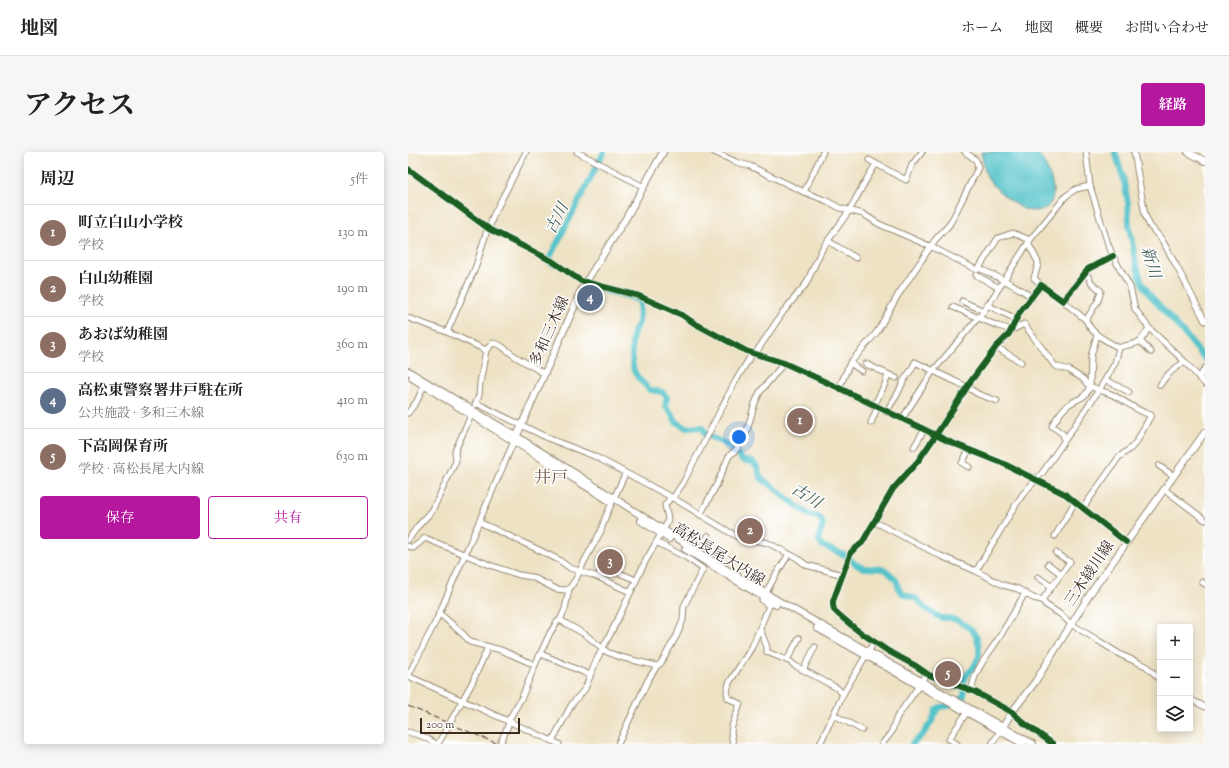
<!DOCTYPE html>
<html lang="ja">
<meta charset="utf-8">
<style>
:root{--surface:#fff;--page:#f6f6f6;--text:#202124;--muted:#757577;--line:#e0e0e0;--accent:#b5179e}
body{margin:0;font-family:"Sorts Mill Goudy","Noto Serif JP",serif;background:var(--page);color:var(--text)}
.controls{position:absolute;right:12px;bottom:12px;display:grid;overflow:hidden;border-radius:4px;box-shadow:0 2px 10px #0003}
.controls button{width:36px;height:36px;display:grid;place-items:center;padding:0;border:0;border-bottom:1px solid var(--line);background:var(--surface);color:var(--text);font:20px sans-serif}
.scale{position:absolute;left:12px;bottom:10px;width:100px;box-sizing:border-box;padding-left:4px;border:2px solid #3b2a1e;border-top:0;font-size:11px;line-height:14px;white-space:nowrap;color:#3b2a1e;-webkit-text-stroke:3px #fff;paint-order:stroke}
.you{position:absolute;left:331px;top:285px;width:14px;height:14px;margin:-10px;border:3px solid #fff;border-radius:50%;background:#1a73e8;box-shadow:0 0 0 6px #1a73e833}
.badge{display:grid;place-items:center;width:26px;height:26px;border-radius:50%;background:var(--accent);color:#fff;font-size:13px;font-weight:700}
.pin{position:absolute;translate:-50% -50%;border:2px solid #fff;box-shadow:0 1px 4px #0006}
.list{margin:0;padding:0;list-style:none}
h2{display:flex;justify-content:space-between;align-items:center;height:52px;margin:0;padding:0 16px;font-size:17px}
h2 small{font-size:13px;font-weight:400;color:var(--muted)}
.list li{display:grid;grid-template-columns:26px 1fr auto;gap:12px;align-items:center;box-sizing:border-box;height:56px;padding:0 16px;border-top:1px solid var(--line)}
.list b{display:block;font-size:15px;white-space:nowrap}
.list p{margin:0;font-size:13px;white-space:nowrap;color:var(--muted)}
.list em{font-size:13px;font-style:normal;color:var(--muted)}
.actions{display:flex;gap:8px;padding:12px 16px}
.actions a{flex:1;padding:9px 0;border:1px solid var(--accent);border-radius:4px;text-align:center;font-size:14px;color:var(--accent)}
.actions .main{background:var(--accent);color:#fff}
.icon{flex:none;width:22px;height:22px;fill:none;stroke:currentColor;stroke-width:2;stroke-linecap:round;stroke-linejoin:round}
.map{position:relative;flex:none;width:797px;height:592px;overflow:hidden;border-radius:4px}
header{display:flex;align-items:center;gap:24px;box-sizing:border-box;height:56px;padding:0 20px;background:var(--surface);border-bottom:1px solid var(--line)}
header strong{font-size:19px}
nav{display:flex;gap:22px;margin-inline-start:auto;font-size:14px}
.intro{display:flex;align-items:center;justify-content:space-between;box-sizing:border-box;height:96px;padding:0 24px}
h1{margin:0;font-size:28px}
.button{padding:10px 18px;border-radius:4px;background:var(--accent);color:#fff;font-size:14px;font-weight:700}
main{display:flex;gap:24px;padding:0 24px}
aside{flex:1;background:var(--surface);border-radius:4px;box-shadow:0 2px 10px #0003}
.map>svg:first-child{display:block}
</style>
<header>
<strong>地図</strong>
<nav><a>ホーム</a><a>地図</a><a>概要</a><a>お問い合わせ</a></nav>
</header>
<div class="intro"><h1>アクセス</h1><a class="button">経路</a></div>
<main>
<aside>
<h2>周辺<small>5件</small></h2>
<ul class="list">
<li><span class="badge" style="background:#8d6e63">1</span><div><b>町立白山小学校</b><p>学校</p></div><em>130 m</em></li>
<li><span class="badge" style="background:#8d6e63">2</span><div><b>白山幼稚園</b><p>学校</p></div><em>190 m</em></li>
<li><span class="badge" style="background:#8d6e63">3</span><div><b>あおば幼稚園</b><p>学校</p></div><em>360 m</em></li>
<li><span class="badge" style="background:#5c6f8a">4</span><div><b>高松東警察署井戸駐在所</b><p>公共施設 · 多和三木線</p></div><em>410 m</em></li>
<li><span class="badge" style="background:#8d6e63">5</span><div><b>下高岡保育所</b><p>学校 · 高松長尾大内線</p></div><em>630 m</em></li>
</ul>
<div class="actions"><a class="main">保存</a><a>共有</a></div>
</aside>
<div class="map">
<svg width="797" height="592" viewBox="0 0 797 592">
<rect width="100%" height="100%" fill="#fff"/>
<filter id="ink" filterUnits="userSpaceOnUse"><feTurbulence type="fractalNoise" baseFrequency=".025" numOctaves="2"/><feDisplacementMap in="SourceGraphic" scale="8" xChannelSelector="R" yChannelSelector="G"/><feConvolveMatrix kernelMatrix="1 2 1 2 8 2 1 2 1" color-interpolation-filters="sRGB"/></filter>
<filter id="wash" filterUnits="userSpaceOnUse"><feTurbulence type="fractalNoise" baseFrequency=".012" numOctaves="4" result="noise"/><feDisplacementMap in="SourceGraphic" scale="16" xChannelSelector="R" yChannelSelector="G"/><feGaussianBlur stdDeviation="0.9" result="paint"/><feColorMatrix in="noise" values="0 0 0 0 0 0 0 0 0 0 0 0 0 0 0 0 0 1.4 0 .05"/><feComposite in="paint" operator="in"/></filter>
<g filter="url(#wash)">
<rect width="100%" height="100%" fill="#eee2c4"/>
<path fill="#55c3ca" stroke="#487674" d="M 573,0 L 629,0 C 636,8 639,17 643,27 C 648,42 645,59 627,59 C 624,59 621,59 618,58 C 608,54 585,36 580,27 C 576,19 575,9 573,0 Z"/>
<g fill="none" stroke-linecap="round" stroke-linejoin="round">
<g stroke="#55c3ca" stroke-width="6">
<polyline points="707,0 715,25 720,51 721,73 728,112 734,131 742,143 780,186 797,207"/>
<polyline points="145,112 142,110 142,105 196,0"/>
<polyline points="183,134 204,141 222,145 232,149 231,171 226,179 224,190 224,209 226,219 231,227 242,238 254,240 259,245 257,254 263,261 268,270 279,276 294,275 298,283 318,292 328,300 334,308 345,310 350,316 351,322 354,327 367,336 372,341 401,363 410,365 413,367 415,373 411,384 411,390 415,394 439,404 447,412 456,416 476,417 487,426 489,430 491,438 495,442 509,447 517,456 528,463 533,466 541,466 551,469 564,478 569,486 571,495 571,504 565,516 556,526 556,544 554,546 540,554 532,555 529,557 524,569 515,582 504,592"/>
</g>
</g>
</g>
<g filter="url(#ink)">
<g fill="none" stroke-linecap="round" stroke-linejoin="round">
<defs>
<g id="minor">
<polyline points="169,0 236,35"/>
<path d="M 306,0 L 328,10 L 342,14 L 396,40 L 419,49 L 432,56 L 455,62 L 471,72 L 526,96 L 569,118 L 571,116 C 588,125 610,133 624,146"/>
<polyline points="678,0 682,34 700,92 705,104 722,135 727,157 741,176 777,210 797,232"/>
<polyline points="726,0 737,63 742,74 754,88 768,113 797,169"/>
<polyline points="461,8 498,28 504,13 514,0"/>
<polyline points="0,17 81,77 144,109 173,129 231,144 274,163 286,171 338,199 376,211 431,236 542,290 594,311 657,342 718,390"/>
<polyline points="396,40 415,0"/>
<polyline points="420,89 448,106"/>
<polyline points="620,91 630,110 630,113 626,126 633,133"/>
<polyline points="571,116 590,86 605,81 622,88"/>
<polyline points="568,123 591,136"/>
<polyline points="554,149 576,159"/>
<path d="M 655,149 L 678,168 C 683,182 699,189 711,196"/>
<polyline points="579,153 608,167"/>
<path d="M 545,155 L 590,174 L 604,178 L 616,172 L 647,214 L 661,218 L 675,227 L 678,231 L 682,234 C 676,250 669,245 659,254 C 653,259 648,267 644,274 L 655,282 L 656,287"/>
<polyline points="0,166 39,180 78,198"/>
<polyline points="678,168 690,149 693,139 683,130 678,120"/>
<polyline points="39,180 68,114 79,78 81,77 85,64 118,0"/>
<polyline points="732,189 743,200"/>
<polyline points="588,195 613,210"/>
<polyline points="347,202 375,160 398,132 414,97 441,59 458,28 468,12"/>
<polyline points="442,211 454,219"/>
<polyline points="458,212 488,226"/>
<polyline points="791,226 797,216"/>
<polyline points="698,228 721,240"/>
<path d="M 752,233 C 758,223 766,216 777,210"/>
<polyline points="431,236 442,211 469,180 490,143 527,88 541,73 545,66 570,16 568,8 557,0"/>
<polyline points="68,251 142,287 186,304 265,346 328,384 360,391 389,406 398,413 435,423"/>
<polyline points="67,253 71,243 72,231 78,198 85,191 92,193 108,205 137,222"/>
<polyline points="466,254 477,232 480,223"/>
<polyline points="478,260 489,243 496,228 504,217 507,210 559,235 570,242 589,249"/>
<polyline points="0,261 9,249 17,231"/>
<polyline points="494,267 525,219 576,159 622,88 658,44 668,37 682,34"/>
<polyline points="463,271 469,256"/>
<polyline points="506,295 516,278"/>
<polyline points="561,298 554,311 561,315"/>
<polyline points="751,314 766,324"/>
<polyline points="756,337 797,368"/>
<polyline points="265,346 275,331 327,230 344,202"/>
<path d="M 675,356 L 711,305 L 723,296 L 729,289 L 743,263 C 729,259 717,249 703,242 C 696,239 689,238 682,234 L 683,204 L 689,183"/>
<polyline points="292,363 308,334 321,304 328,298 337,285 347,251 352,240 376,211"/>
<polyline points="71,370 131,398 151,408 162,416 190,425 222,440"/>
<polyline points="467,370 533,404 568,419 595,433 610,437 625,446 634,448 638,453 652,462 663,472 686,486 713,503 738,514 752,527"/>
<polyline points="647,384 667,350"/>
<polyline points="0,388 10,374 24,359 48,309 47,299 64,261"/>
<polyline points="0,394 5,396 17,386 82,413 111,423 124,425 148,437 157,438 161,437"/>
<polyline points="289,402 300,384"/>
<polyline points="640,412 653,422"/>
<path d="M 568,419 L 607,354 L 615,342 L 635,320 L 691,238 L 707,211 L 711,196 C 717,192 726,194 732,189 C 735,186 738,180 741,176"/>
<polyline points="190,425 195,414 228,428"/>
<polyline points="630,425 644,435"/>
<polyline points="794,430 797,432"/>
<polyline points="634,448 662,410 648,401"/>
<polyline points="31,461 56,483 62,490 93,498 127,513"/>
<polyline points="152,468 178,483 199,500 212,505 249,514"/>
<polyline points="352,477 359,495 359,500 383,510 386,513 429,536 435,542"/>
<polyline points="133,502 182,523"/>
<polyline points="379,508 391,486"/>
<polyline points="395,518 407,495"/>
<polyline points="0,524 28,469 106,289"/>
<polyline points="0,524 151,592"/>
<path d="M 564,538 C 565,520 579,504 589,489 C 599,473 608,457 617,441"/>
<polyline points="782,547 797,555"/>
<polyline points="426,563 454,578"/>
<polyline points="100,569 114,545 127,513 142,481 149,470 152,468 157,457 161,437 168,427 177,408 193,379 197,366 217,322"/>
<polyline points="0,580 14,584 28,592"/>
<polyline points="144,589 164,552 177,537 188,509 209,469 237,410 258,373 260,367 257,353 263,345"/>
<polyline points="30,592 64,531 80,495"/>
<polyline points="92,592 102,569"/>
<polyline points="210,592 240,528 249,514 253,511 269,483 275,468 276,454 295,417 279,406 248,390"/>
<polyline points="325,592 323,580 324,574 332,552 320,546 319,540 321,531 344,495 361,454 354,448 367,424 381,402"/>
<polyline points="412,592 435,542 466,490"/>
<polyline points="474,592 483,581 489,565 515,528 517,521"/>
<polyline points="549,592 541,587 559,560"/>
<polyline points="584,592 592,579"/>
<polyline points="645,592 616,571 604,560 567,540 521,523 508,514 480,499 449,478 430,462 426,458 425,453 425,449 443,400 454,391 485,337 510,309 528,283 563,229 588,195 601,182 612,160 633,133 655,149 680,117 705,104"/>
</g>
<g id="major">
<polyline points="780,0 797,9"/>
<polyline points="0,219 108,284 316,416 374,451 625,592"/>
<polyline points="4,226 200,348"/>
<polyline points="107,288 176,133 218,66 255,0"/>
<polyline points="233,369 261,387"/>
<polyline points="277,397 368,453"/>
<polyline points="409,476 615,592"/>
<polyline points="593,578 604,560 627,530 684,439 797,280"/>
</g>
</defs>
<use href="#minor" stroke="#948671" stroke-width="7"/>
<use href="#major" stroke="#948671" stroke-width="8"/>
<use href="#minor" stroke="#fff" stroke-width="5"/>
<use href="#major" stroke="#fff" stroke-width="6"/>
<polyline stroke="#3b2a1e" stroke-width="1" stroke-dasharray="6 3" stroke-linecap="butt" points="0,554 90,592"/>
<defs>
<g id="cycleway">
<polyline points="0,17 81,77 144,109 173,129 231,144 274,163 286,171 338,199 376,211 431,236 542,290 594,311 657,342 718,390"/>
<polyline points="645,592 616,571 604,560 567,540 521,523 508,514 480,499 449,478 430,462 426,458 425,453 425,449 443,400 454,391 485,337 510,309 528,283 563,229 588,195 601,182 612,160 633,133 655,149 680,117 705,104"/>
</g>
</defs>
<use href="#cycleway" stroke="#fff" stroke-width="8"/>
<use href="#cycleway" stroke="#1b5e20" stroke-width="6"/>
</g>
</g>
<g text-anchor="middle" stroke-width="3" stroke-linejoin="round" paint-order="stroke">
<g font-size="15" fill="#3b2a1e" stroke="#fff">
<text transform="translate(141 179) rotate(-66)" y="5">多和三木線</text>
<text transform="translate(311 402) rotate(32)" y="5">高松長尾大内線</text>
<text transform="translate(681 421) rotate(-56)" y="5">三木綾川線</text>
</g>
<g font-size="16" font-style="italic" fill="#44605a" stroke="#fff">
<text transform="translate(148 66) rotate(-63)" y="6">古川</text>
<text transform="translate(744 110) rotate(74)" y="6">新川</text>
<text transform="translate(399 343) rotate(32)" y="6">古川</text>
</g>
<g font-size="17" fill="#715444" stroke="#fff">
<text x="143" y="331">井戸</text>
</g>
</g>
</svg>
<div class="controls">
<button>+</button>
<button>−</button>
<button><svg class="icon" aria-label="layers" viewBox="0 0 24 24"><path d="M12 4l9 5-9 5-9-5zM3 14l9 5 9-5"/></svg></button>
</div>
<div class="scale">200 m</div>
<div class="you"></div>
<div class="pin badge" style="left:392px;top:269px;background:#8d6e63">1</div>
<div class="pin badge" style="left:342px;top:379px;background:#8d6e63">2</div>
<div class="pin badge" style="left:202px;top:410px;background:#8d6e63">3</div>
<div class="pin badge" style="left:182px;top:146px;background:#5c6f8a">4</div>
<div class="pin badge" style="left:540px;top:522px;background:#8d6e63">5</div>
</div>
</main>
